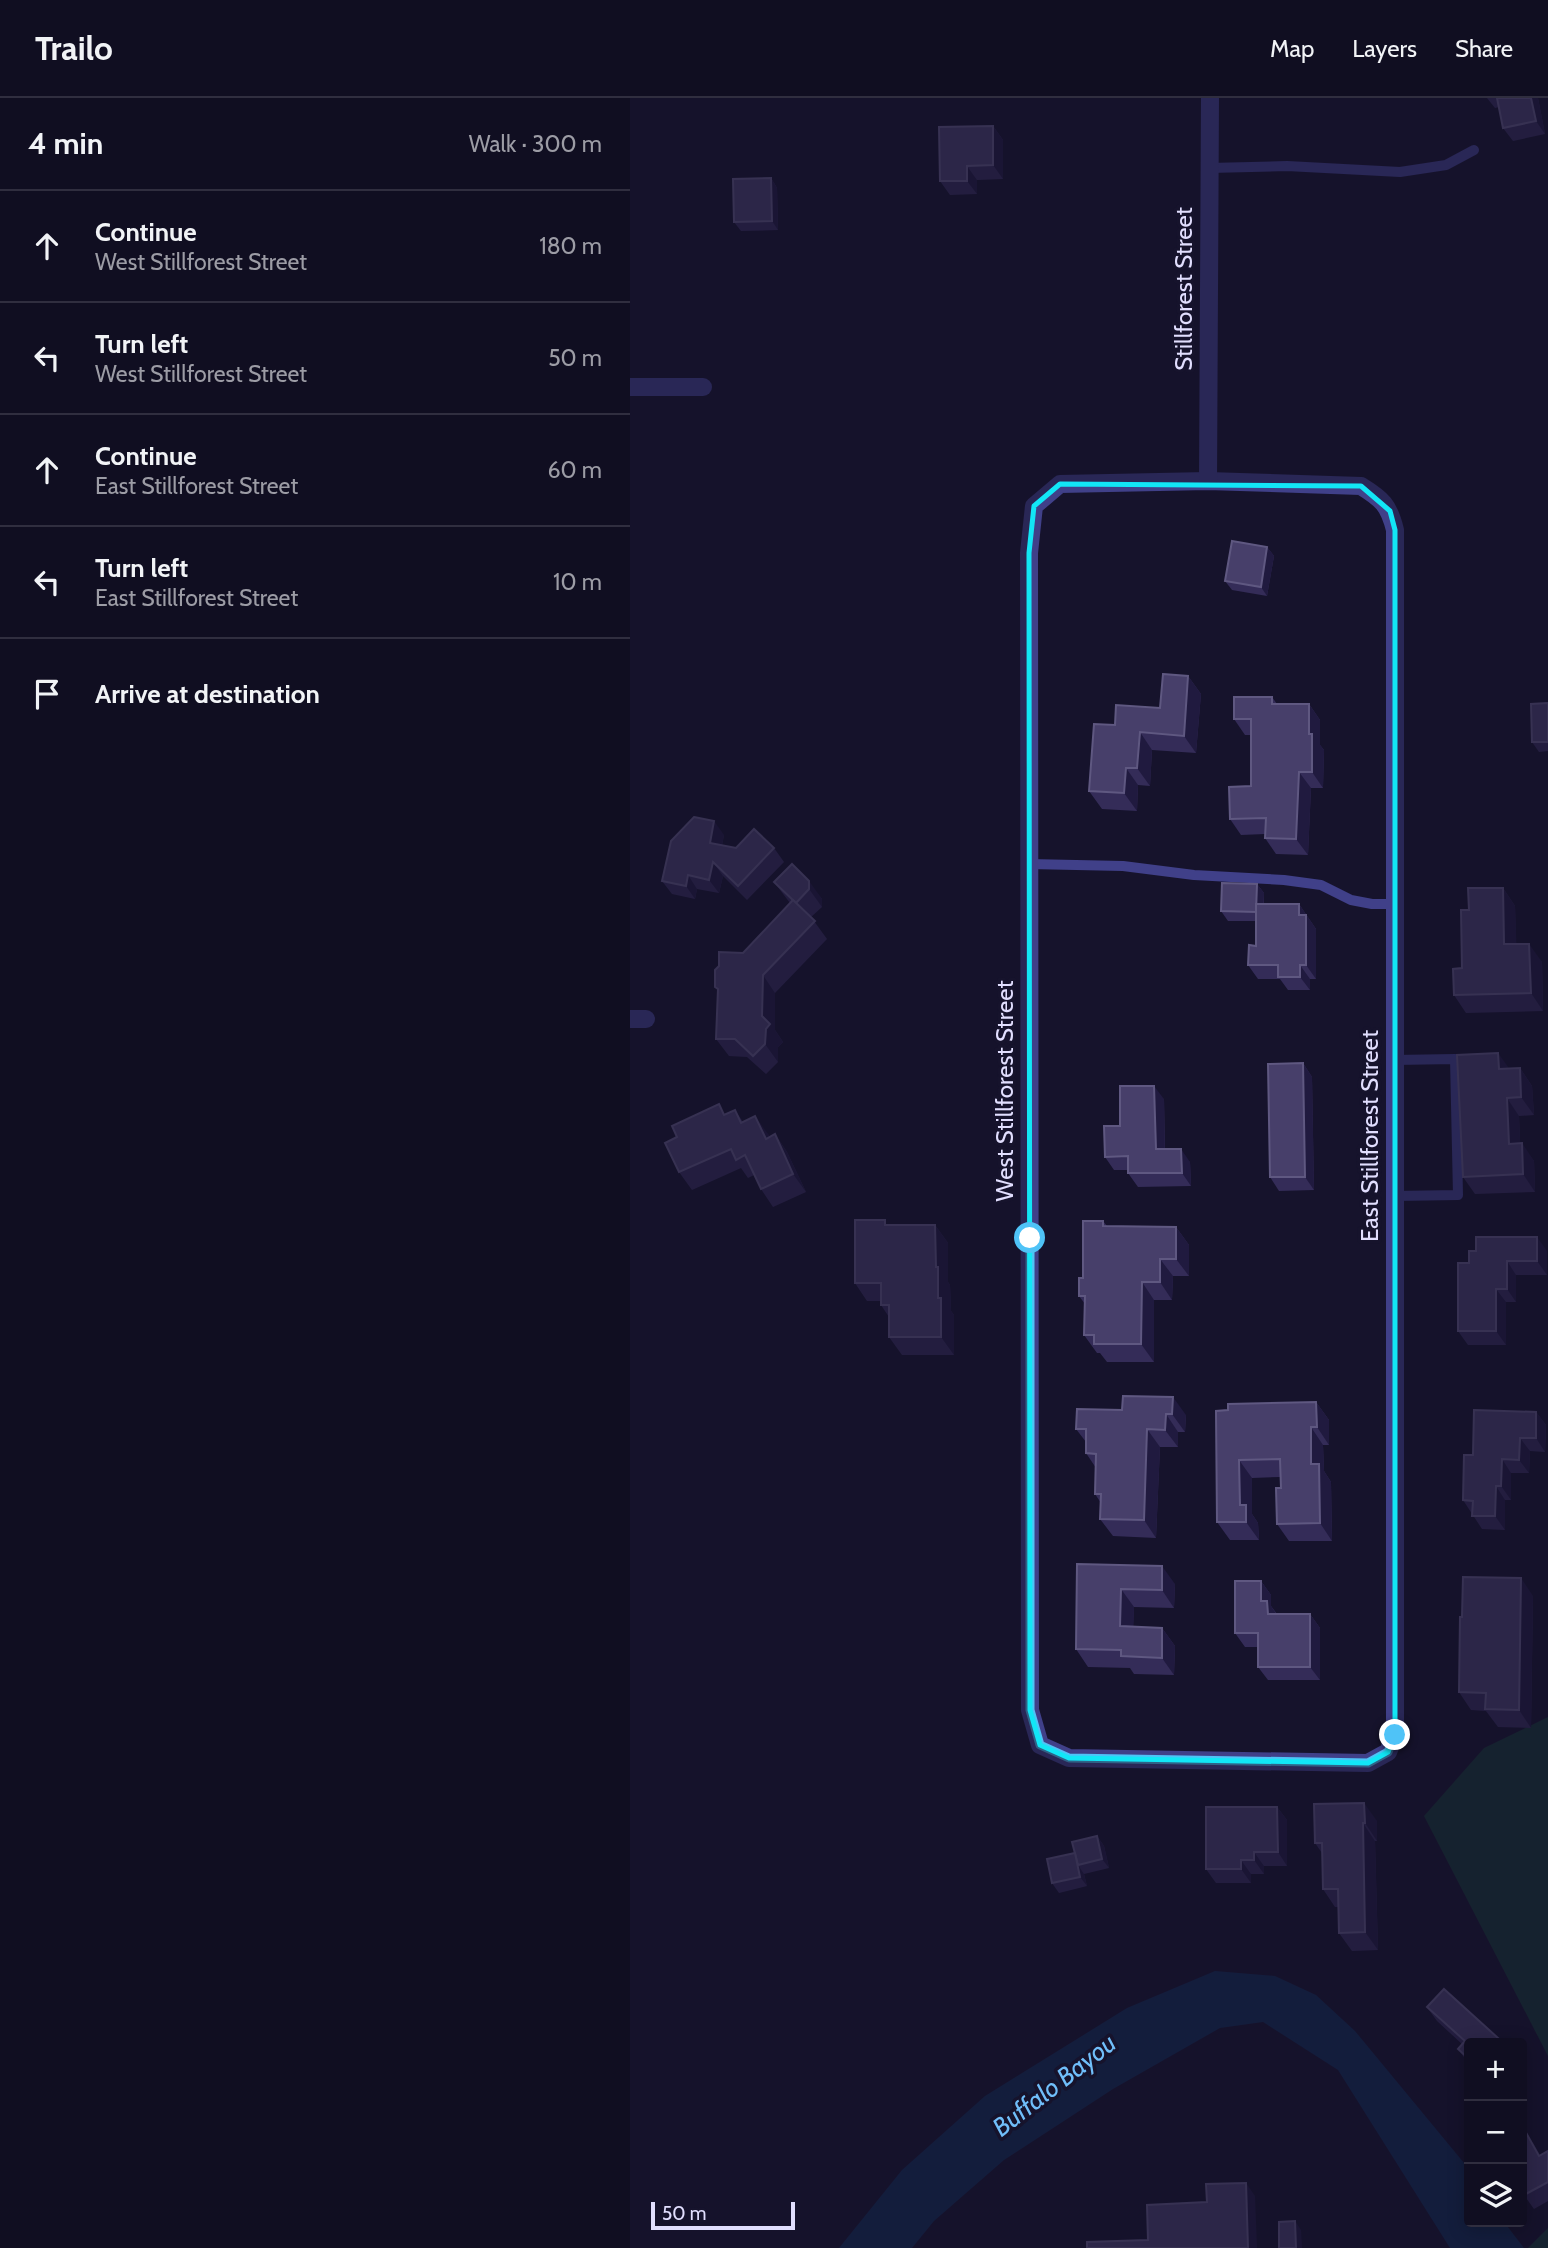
<!DOCTYPE html>
<meta charset="utf-8">
<style>
:root{--surface:#100e21;--page:#19172a;--text:#f1f3f6;--muted:#9c9ca5;--line:#302e3f}
body{margin:0;font-family:Cabin,sans-serif;background:var(--page);color:var(--text)}
.controls{position:absolute;right:21px;bottom:21px;display:grid;overflow:hidden;border-radius:7px;box-shadow:0 4px 18px #0003}
.controls button{width:63px;height:63px;display:grid;place-items:center;padding:0;border:0;border-bottom:2px solid var(--line);background:var(--surface);color:var(--text);font:35px sans-serif}
.scale{position:absolute;left:21px;bottom:18px;width:144px;box-sizing:border-box;padding-left:7px;border:4px solid #e1defe;border-top:0;font-size:19px;line-height:24px;white-space:nowrap;color:#e1defe;-webkit-text-stroke:5px #16132c;paint-order:stroke}
.stop{position:absolute;width:21px;height:21px;margin:-16px;border:5px solid #4fc3f7;border-radius:50%;background:#fff}
.stop.end{background:#4fc3f7;border-color:#fff;box-shadow:0 2px 7px #0008}
.list{margin:0;padding:0;list-style:none}
h2{display:flex;justify-content:space-between;align-items:center;height:91px;margin:0;padding:0 28px;font-size:30px}
h2 small{font-size:23px;font-weight:400;color:var(--muted)}
.list li{display:grid;grid-template-columns:46px 1fr auto;gap:21px;align-items:center;box-sizing:border-box;height:112px;padding:0 28px;border-top:2px solid var(--line)}
.list b{display:block;font-size:26px;white-space:nowrap}
.list p{margin:0;font-size:23px;white-space:nowrap;color:var(--muted)}
.list em{font-size:23px;font-style:normal;color:var(--muted)}
.icon{flex:none;width:38px;height:38px;fill:none;stroke:currentColor;stroke-width:2;stroke-linecap:round;stroke-linejoin:round}
.map{position:relative;flex:none;width:918px;height:2150px;overflow:hidden}
header{display:flex;align-items:center;gap:42px;box-sizing:border-box;height:98px;padding:0 35px;background:var(--surface);border-bottom:2px solid var(--line)}
header strong{font-size:33px}
nav{display:flex;gap:38px;margin-inline-start:auto;font-size:24px}
main{display:flex}
aside{flex:1;background:var(--surface)}
.map>svg:first-child{display:block}
</style>
<header>
<strong>Trailo</strong>
<nav><a>Map</a><a>Layers</a><a>Share</a></nav>
</header>
<main>
<aside>
<h2>4 min<small>Walk · 300 m</small></h2>
<ul class="list">
<li><svg class="icon" aria-label="ahead" viewBox="0 0 24 24"><path d="M12 20V5M6 11l6-6 6 6"/></svg><div><b>Continue</b><p>West Stillforest Street</p></div><em>180 m</em></li>
<li><svg class="icon" aria-label="left" viewBox="0 0 24 24"><path d="M17 20v-9H6M10 6l-5 5 5 5"/></svg><div><b>Turn left</b><p>West Stillforest Street</p></div><em>50 m</em></li>
<li><svg class="icon" aria-label="ahead" viewBox="0 0 24 24"><path d="M12 20V5M6 11l6-6 6 6"/></svg><div><b>Continue</b><p>East Stillforest Street</p></div><em>60 m</em></li>
<li><svg class="icon" aria-label="left" viewBox="0 0 24 24"><path d="M17 20v-9H6M10 6l-5 5 5 5"/></svg><div><b>Turn left</b><p>East Stillforest Street</p></div><em>10 m</em></li>
<li><svg class="icon" aria-label="arrive" viewBox="0 0 24 24"><path d="M6 21V4h12l-3 4 3 4H6"/></svg><div><b>Arrive at destination</b></div></li>
</ul>
</aside>
<div class="map">
<svg width="918" height="2150" viewBox="0 0 918 2150">
<rect width="100%" height="100%" fill="#16132c"/>
<g fill="#163633">
<polygon points="918,1619 918,1958 794,1718 854,1650"/>
<polygon points="918,2130 918,2150 898,2150"/>
</g>
<polygon fill="#112b51" points="585,1873 645,1878 686,1897 725,1933 839,2071 839,2124 874,2124 894,2150 820,2150 708,1972 633,1924 590,1930 483,1991 374,2062 304,2123 282,2150 209,2150 272,2072 355,1998 497,1910"/>
<g fill="none" stroke-linecap="round" stroke-linejoin="round">
<g stroke="#404089" stroke-width="10">
<polyline points="579,70 657,68 770,74 816,67 844,52"/>
<polyline points="399,766 493,768 564,777 654,782 691,787 721,802 742,806 765,806"/>
<polyline points="765,962 825,961 828,1097 765,1098"/>
</g>
<g stroke="#404089" stroke-width="18">
<polyline points="0,289 73,289"/>
<path d="M 578,383 L 731,388 C 752,401 759,407 765,432 L 765,1637 L 758,1654 L 738,1665 L 439,1660 L 410,1647 L 400,1612 L 399,455 L 404,408 L 430,386 Z"/>
<polyline points="578,383 580,0"/>
<polyline points="0,921 16,921"/>
</g>
</g>
<g fill="#342c58">
<polygon points="857,0 908,0 915,36 883,43 873,30 869,9 865,10"/>
<polygon points="363,28 373,42 373,81 347,82 347,96 320,97 310,83"/>
<polygon points="141,80 147,90 148,132 111,133 104,124"/>
<polygon points="637,449 644,458 637,498 602,492 595,483"/>
<polygon points="558,578 571,596 566,655 522,652 520,688 508,687 507,713 472,711 459,693 485,627 530,610"/>
<polygon points="642,599 647,606 679,606 690,622 690,647 694,652 693,690 681,690 678,757 646,756 635,740 635,736 611,737 600,721 621,688 621,637 615,637 604,621"/>
<polygon points="918,605 918,653 909,654 902,644"/>
<polygon points="94,737 92,747 106,750 144,750 154,764 117,802 93,778 89,795 67,791 65,801 42,796 32,783"/>
<polygon points="162,766 192,801 192,809 181,819 197,841 145,895 145,932 153,944 148,949 148,964 136,976 117,959 99,958 86,941 88,893 85,889 160,805 144,784"/>
<polygon points="627,786 634,795 634,806 669,806 686,831 686,881 680,881 680,892 658,892 650,881 628,881 618,867 626,848 626,823 598,823 591,813"/>
<polygon points="873,790 885,808 886,846 912,864 913,913 836,915 824,897 832,870 839,812"/>
<polygon points="673,965 682,979 684,1092 649,1093 640,1079"/>
<polygon points="878,970 890,970 902,988 904,1017 889,1018 890,1045 904,1063 905,1094 845,1096 833,1079"/>
<polygon points="534,1001 535,1051 560,1064 561,1088 508,1089 498,1075 498,1072 484,1072 475,1059 490,1028"/>
<polygon points="105,1012 113,1024 138,1036 139,1039 145,1036 157,1054 176,1094 143,1109 131,1091 124,1077 118,1080 111,1070 62,1092 49,1074 96,1016"/>
<polygon points="473,1123 477,1128 546,1129 559,1147 559,1178 543,1178 542,1202 524,1202 524,1264 477,1264 470,1255 467,1255 454,1237 455,1206 449,1198 453,1180"/>
<polygon points="259,1127 305,1127 318,1145 318,1184 320,1187 321,1213 324,1217 324,1257 272,1257 259,1239 259,1219 251,1207 251,1203 237,1203 225,1185"/>
<polygon points="917,1153 917,1177 886,1177 886,1204 876,1204 876,1247 838,1247 828,1233 839,1165"/>
<polygon points="686,1304 699,1322 699,1347 693,1347 694,1373 701,1384 702,1443 659,1443 647,1426 651,1390 650,1379 622,1380 622,1416 628,1425 629,1442 600,1442 587,1424 598,1312"/>
<polygon points="447,1311 556,1317 555,1334 548,1334 548,1349 530,1349 526,1440 483,1438 470,1421 471,1405 465,1396 466,1370 456,1355 456,1344 446,1331"/>
<polygon points="906,1314 916,1327 915,1354 900,1353 899,1375 881,1375 881,1402 875,1402 875,1432 852,1431 833,1402 843,1357"/>
<polygon points="447,1466 545,1486 544,1510 504,1509 503,1529 532,1530 545,1548 544,1577 504,1576 500,1570 458,1569 446,1551"/>
<polygon points="631,1483 641,1497 641,1508 647,1516 680,1516 690,1530 690,1582 638,1582 628,1569 628,1549 615,1549 605,1535"/>
<polygon points="903,1498 901,1630 868,1629 856,1613 841,1612 829,1594"/>
<polygon points="684,1706 747,1723 747,1743 745,1743 748,1852 722,1853 709,1835 709,1809 705,1809 693,1791 692,1755 685,1745"/>
<polygon points="647,1709 657,1722 657,1768 634,1768 634,1776 621,1776 621,1785 586,1785 576,1771"/>
<polygon points="467,1738 474,1748 479,1770 454,1776 457,1788 429,1795 422,1785 445,1755"/>
<polygon points="797,1909 839,1945 839,1966 828,1951 832,1946 807,1923"/>
<polygon points="903,2045 910,2057 918,2053 918,2103 904,2111 894,2097"/>
</g>
<g fill="#201a3f">
<polygon points="901,0 908,0 915,36 906,23"/>
<polygon points="363,28 373,42 373,81 363,67"/>
<polygon points="337,68 347,82 347,96 337,83"/>
<polygon points="141,80 147,90 148,132 142,123"/>
<polygon points="637,449 644,458 637,498 631,489"/>
<polygon points="558,578 571,596 566,655 554,638"/>
<polygon points="679,606 690,622 690,647 694,652 693,690 682,674 679,636"/>
<polygon points="510,634 522,652 520,688 507,670"/>
<polygon points="496,670 508,687 507,713 494,695"/>
<polygon points="669,674 681,690 678,757 666,741"/>
<polygon points="84,723 94,737 90,758 80,745"/>
<polygon points="83,764 93,778 89,795 79,782"/>
<polygon points="58,777 67,791 65,801 56,788"/>
<polygon points="179,783 192,801 192,809 179,791"/>
<polygon points="627,786 634,795 633,823 627,814"/>
<polygon points="873,790 885,808 887,864 874,846"/>
<polygon points="669,806 686,831 686,881 676,867 669,817"/>
<polygon points="899,846 912,864 913,913 901,895"/>
<polygon points="670,867 680,881 680,892 670,879"/>
<polygon points="133,877 145,895 145,932 153,944 148,949 148,964 135,946 132,918"/>
<polygon points="868,955 881,973 869,971"/>
<polygon points="673,965 682,979 684,1092 675,1079"/>
<polygon points="890,970 902,988 904,1017 891,999"/>
<polygon points="524,988 534,1001 535,1065 526,1051"/>
<polygon points="877,1000 889,1018 891,1064 879,1046"/>
<polygon points="125,1018 138,1036 148,1058 136,1041"/>
<polygon points="145,1036 157,1054 176,1094 163,1076"/>
<polygon points="892,1045 904,1063 905,1094 893,1076"/>
<polygon points="551,1051 560,1064 561,1088 552,1075"/>
<polygon points="305,1127 318,1145 318,1184 320,1187 321,1213 324,1217 324,1257 311,1239 306,1169"/>
<polygon points="546,1129 559,1147 559,1178 546,1161"/>
<polygon points="907,1139 917,1153 917,1177 907,1163"/>
<polygon points="530,1161 543,1178 542,1202 530,1184"/>
<polygon points="877,1163 886,1177 886,1204 877,1191"/>
<polygon points="512,1184 524,1202 524,1264 511,1246"/>
<polygon points="866,1191 876,1204 876,1247 866,1233"/>
<polygon points="543,1299 556,1317 555,1334 542,1316"/>
<polygon points="686,1304 699,1322 699,1347 687,1329"/>
<polygon points="906,1314 916,1327 915,1354 906,1340"/>
<polygon points="536,1316 548,1334 548,1349 535,1332"/>
<polygon points="681,1329 693,1347 694,1373 701,1384 702,1443 690,1425 681,1366"/>
<polygon points="517,1331 530,1349 526,1440 514,1422"/>
<polygon points="890,1340 900,1353 899,1375 889,1362"/>
<polygon points="872,1361 881,1375 881,1402 871,1388"/>
<polygon points="609,1362 622,1380 622,1416 628,1425 629,1442 616,1424 610,1407"/>
<polygon points="866,1388 875,1402 875,1432 865,1418"/>
<polygon points="532,1468 545,1486 544,1510 532,1492"/>
<polygon points="891,1480 903,1498 901,1630 889,1612"/>
<polygon points="631,1483 641,1497 641,1508 647,1517 638,1516 631,1503"/>
<polygon points="491,1491 504,1509 503,1546 490,1528"/>
<polygon points="680,1516 690,1530 690,1582 680,1569"/>
<polygon points="532,1530 545,1548 544,1577 532,1560"/>
<polygon points="734,1705 747,1723 747,1743 735,1725"/>
<polygon points="647,1709 657,1722 657,1768 648,1754"/>
<polygon points="733,1725 745,1743 748,1852 735,1834"/>
<polygon points="467,1738 474,1748 479,1770 472,1761"/>
<polygon points="624,1754 634,1768 634,1776 624,1762"/>
<polygon points="445,1755 448,1767 454,1776 457,1788 450,1779"/>
<polygon points="611,1762 621,1776 621,1785 611,1771"/>
<polygon points="868,1940 872,1945 863,1945"/>
<polygon points="894,2031 903,2045 918,2072 909,2058"/>
<polygon points="616,2085 625,2098 627,2150 618,2150"/>
<polygon points="665,2123 671,2132 672,2150 666,2150"/>
</g>
<g fill="#473f6a" stroke="#5f5881" stroke-width="2">
<polygon points="867,0 901,0 906,23 873,30"/>
<polygon points="363,28 363,67 337,68 337,83 310,83 309,29"/>
<polygon points="141,80 142,123 104,124 103,81"/>
<polygon points="602,443 637,449 631,489 595,483"/>
<polygon points="533,576 558,578 554,638 510,634 507,670 496,670 494,695 459,693 464,626 485,627 486,607 530,610"/>
<polygon points="604,599 642,599 642,606 679,606 679,636 682,636 682,674 669,674 666,741 635,740 636,720 600,721 599,689 621,688 621,621 604,621"/>
<polygon points="918,605 918,644 902,644 901,606"/>
<polygon points="64,719 84,723 80,745 106,750 124,731 144,750 108,788 83,764 79,782 58,777 56,788 32,783 41,743"/>
<polygon points="162,766 179,783 179,791 166,805 144,784"/>
<polygon points="592,785 627,786 626,814 591,813"/>
<polygon points="838,790 873,790 874,846 899,846 901,895 824,897 823,871 832,870 831,812 839,812"/>
<polygon points="163,802 185,823 133,877 132,918 140,926 136,931 135,946 123,958 105,941 86,941 88,891 85,889 85,872 89,868 89,854 113,855"/>
<polygon points="626,806 669,806 669,817 676,817 676,867 670,867 670,879 648,879 648,867 618,867 619,847 626,848"/>
<polygon points="868,955 869,971 890,970 891,999 877,1000 879,1046 892,1045 893,1076 833,1079 827,957"/>
<polygon points="673,965 675,1079 640,1079 638,966"/>
<polygon points="490,988 524,988 526,1051 551,1051 552,1075 498,1075 498,1058 475,1059 474,1028 490,1028"/>
<polygon points="89,1006 94,1017 105,1012 111,1025 125,1018 136,1041 145,1036 163,1076 131,1091 115,1057 106,1062 101,1051 49,1074 35,1045 47,1039 42,1028"/>
<polygon points="225,1122 255,1122 255,1127 305,1127 306,1169 308,1169 308,1200 311,1200 311,1239 259,1239 259,1207 251,1207 251,1185 225,1185"/>
<polygon points="453,1123 473,1123 473,1128 546,1129 546,1161 530,1161 530,1184 512,1184 511,1246 464,1246 464,1237 454,1237 455,1198 449,1198 449,1180 453,1180"/>
<polygon points="846,1139 907,1139 907,1163 877,1163 877,1191 866,1191 866,1233 828,1233 828,1165 839,1165 839,1153 846,1153"/>
<polygon points="493,1298 543,1299 542,1316 536,1316 535,1332 517,1331 514,1422 470,1421 471,1396 465,1396 466,1356 456,1355 456,1331 446,1331 447,1311 492,1312"/>
<polygon points="686,1304 687,1329 681,1329 681,1366 689,1366 690,1425 647,1426 646,1390 651,1390 650,1361 609,1362 610,1407 616,1407 616,1424 587,1424 586,1313 598,1312 598,1306"/>
<polygon points="844,1312 906,1314 906,1340 890,1340 889,1362 872,1361 871,1388 866,1388 865,1418 842,1418 843,1403 833,1402 834,1357 843,1357"/>
<polygon points="447,1466 532,1468 532,1492 491,1491 490,1528 532,1530 532,1560 491,1558 491,1552 446,1551"/>
<polygon points="833,1479 891,1480 889,1612 855,1611 856,1595 829,1594 830,1519 832,1519"/>
<polygon points="605,1483 631,1483 631,1503 637,1503 638,1516 680,1516 680,1569 628,1569 628,1535 605,1535"/>
<polygon points="734,1705 735,1725 733,1725 735,1834 709,1835 708,1791 693,1791 692,1745 685,1745 684,1706"/>
<polygon points="576,1709 647,1709 648,1754 624,1754 624,1762 611,1762 611,1771 576,1771"/>
<polygon points="467,1738 472,1761 448,1767 442,1744"/>
<polygon points="445,1755 450,1779 422,1785 417,1761"/>
<polygon points="814,1891 868,1940 863,1945 839,1945 839,1961 828,1951 835,1943 797,1909"/>
<polygon points="894,2031 909,2058 918,2053 918,2084 894,2097 892,2092 892,2032"/>
<polygon points="616,2085 618,2150 457,2150 457,2144 518,2142 517,2107 577,2104 576,2086"/>
<polygon points="665,2123 666,2150 649,2150 649,2124"/>
</g>
<g fill="none" stroke-linecap="round" stroke-linejoin="round">
<polyline stroke="#4fc3f7" stroke-width="9" points="400,1140 400,1612 410,1647 439,1660 738,1665 758,1654 765,1637"/>
</g>
<path d="M0 0H918V2150H0ZM 430,386 L 731,388 L 760,413 L 765,432 L 765,1637 L 758,1654 L 738,1665 L 439,1660 L 410,1647 L 400,1612 L 399,455 L 404,408 Z" fill="#16132c" fill-opacity=".55" fill-rule="evenodd"/>
<path fill="none" stroke="#12e6f6" stroke-width="5" stroke-linejoin="round" d="M 430,386 L 731,388 L 760,413 L 765,432 L 765,1637 L 758,1654 L 738,1665 L 439,1660 L 410,1647 L 400,1612 L 399,455 L 404,408 Z"/>
<g text-anchor="middle" stroke-width="7" stroke-linejoin="round" paint-order="stroke">
<g font-size="24" fill="#e1defe" stroke="#16132c">
<text transform="translate(554 191) rotate(-90)" y="8">Stillforest Street</text>
<text transform="translate(375 993) rotate(-90)" y="8">West Stillforest Street</text>
<text transform="translate(740 1038) rotate(-90)" y="8">East Stillforest Street</text>
</g>
<g font-size="26" font-style="italic" fill="#70befa" stroke="#16132c">
<text transform="translate(424 1987) rotate(-38)" y="9">Buffalo Bayou</text>
</g>
</g>
</svg>
<div class="controls">
<button>+</button>
<button>−</button>
<button><svg class="icon" aria-label="layers" viewBox="0 0 24 24"><path d="M12 4l9 5-9 5-9-5zM3 14l9 5 9-5"/></svg></button>
</div>
<div class="scale">50 m</div>
<div class="stop" style="left:400px;top:1140px"></div>
<div class="stop end" style="left:765px;top:1637px"></div>
</div>
</main>
